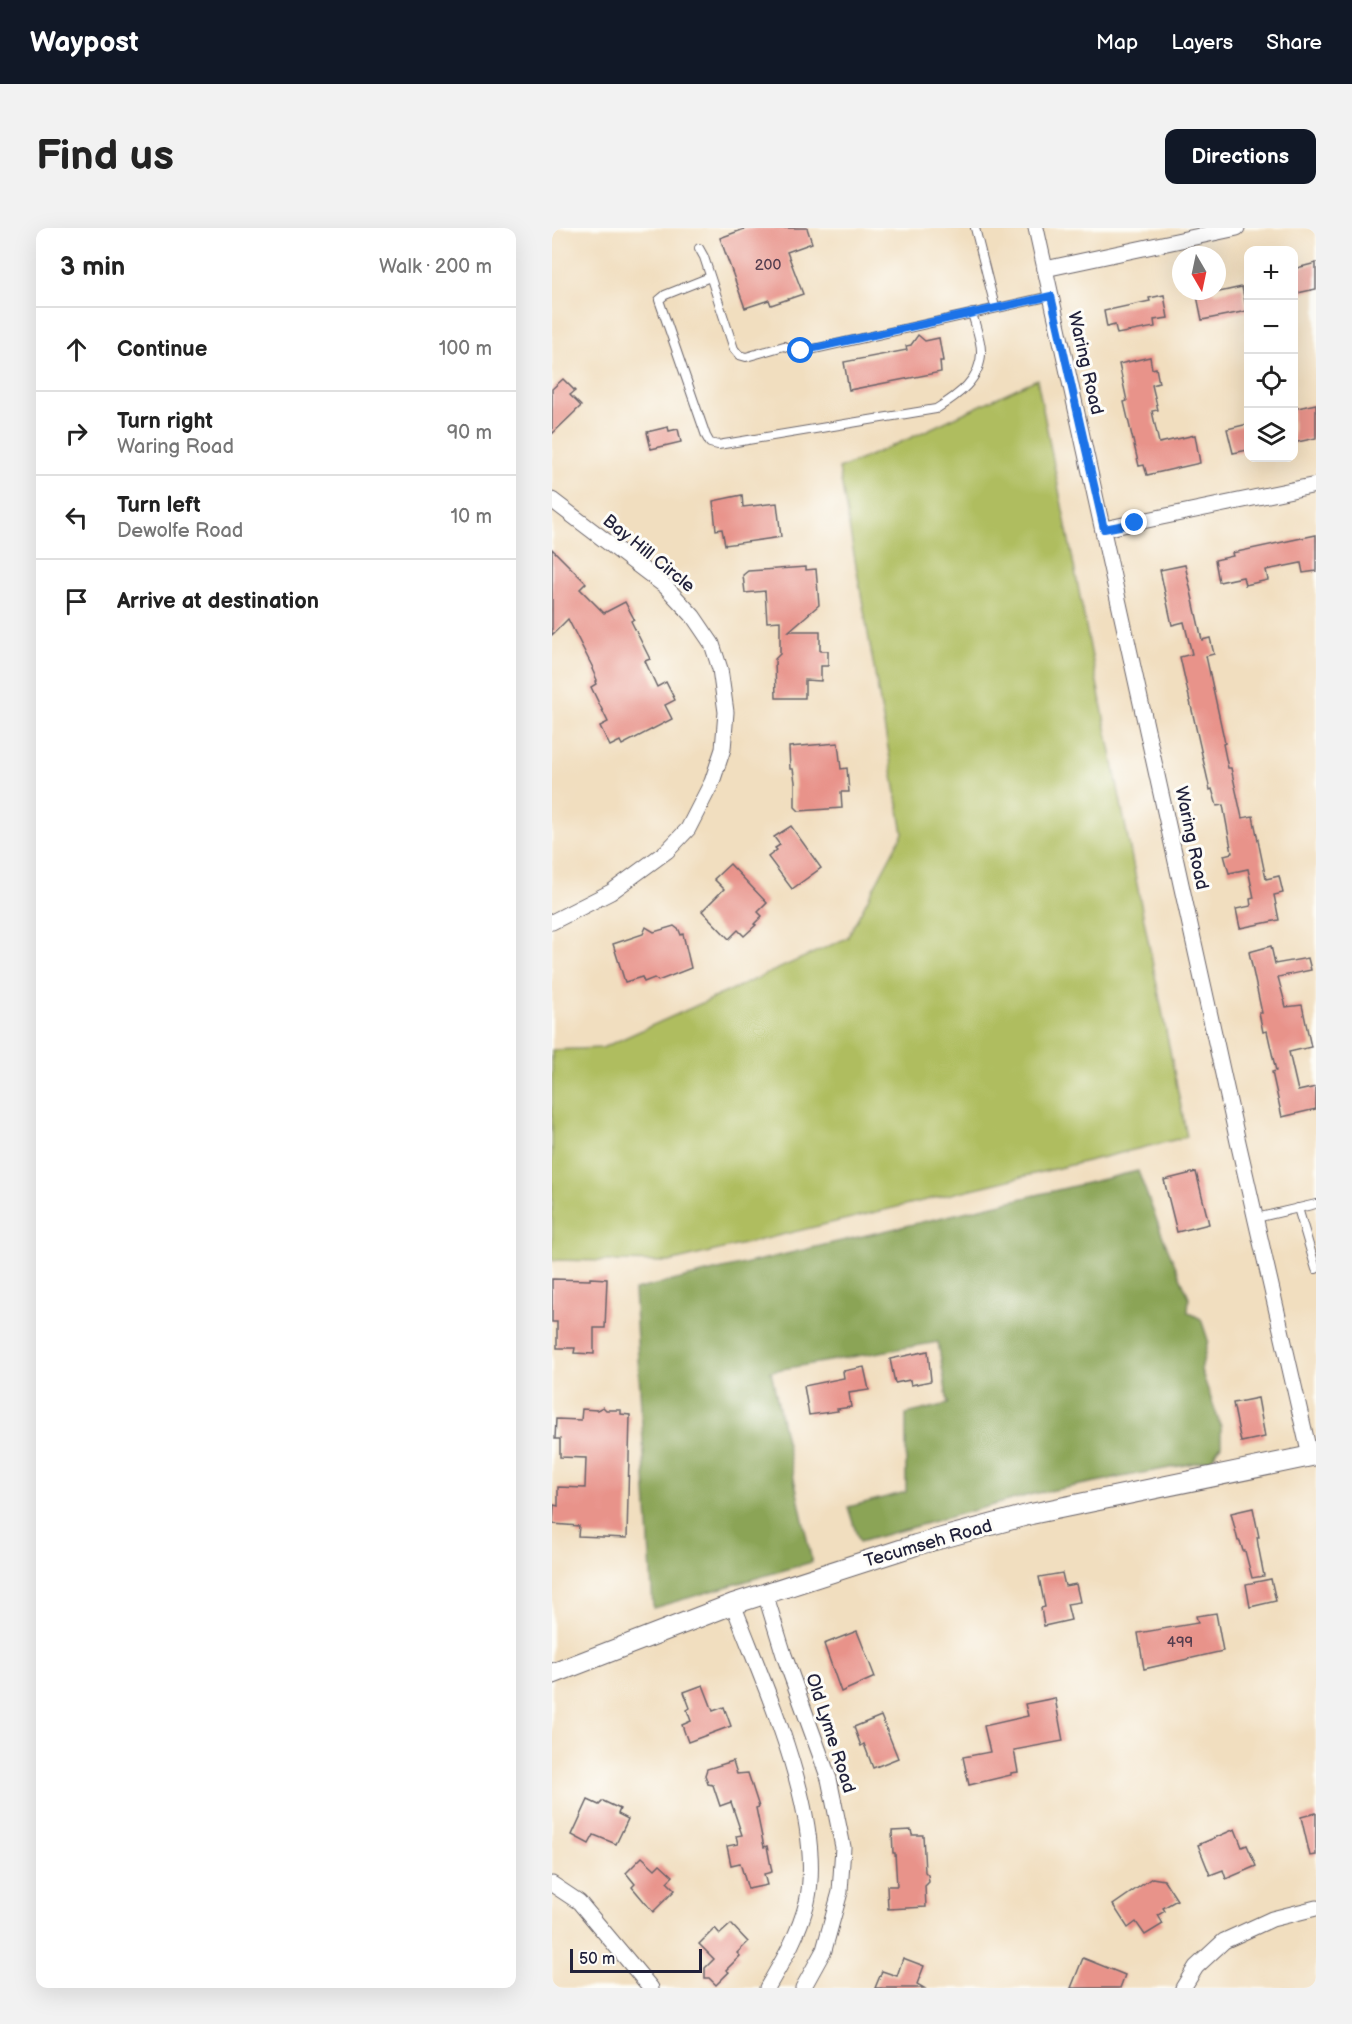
<!DOCTYPE html>
<meta charset="utf-8">
<style>
:root{--surface:#fff;--page:#f2f2f2;--text:#222;--muted:#767676;--line:#e0e0e0;--accent:#111827}
body{margin:0;font-family:"Balsamiq Sans",sans-serif;background:var(--page);color:var(--text)}
.controls{position:absolute;right:18px;top:18px;display:grid;overflow:hidden;border-radius:12px;box-shadow:0 6px 24px #0002}
.controls button{width:54px;height:54px;display:grid;place-items:center;padding:0;border:0;border-bottom:2px solid var(--line);background:var(--surface);color:var(--text);font:30px sans-serif}
.compass{position:absolute;left:620px;top:18px;width:54px;height:54px;border-radius:50%;background:var(--surface);box-shadow:0 6px 24px #0002;rotate:171deg}
.scale{position:absolute;left:18px;bottom:15px;width:132px;box-sizing:border-box;padding-left:6px;border:3px solid #22223b;border-top:0;font-size:16px;line-height:21px;white-space:nowrap;color:#22223b;-webkit-text-stroke:4px #fdfcf7;paint-order:stroke}
.stop{position:absolute;width:18px;height:18px;margin:-14px;border:4px solid #1a73e8;border-radius:50%;background:#fff}
.stop.end{background:#1a73e8;border-color:#fff;box-shadow:0 2px 6px #0008}
.list{margin:0;padding:0;list-style:none}
h2{display:flex;justify-content:space-between;align-items:center;height:78px;margin:0;padding:0 24px;font-size:26px}
h2 small{font-size:20px;font-weight:400;color:var(--muted)}
.list li{display:grid;grid-template-columns:39px 1fr auto;gap:18px;align-items:center;box-sizing:border-box;height:84px;padding:0 24px;border-top:2px solid var(--line)}
.list b{display:block;font-size:22px;white-space:nowrap}
.list p{margin:0;font-size:20px;white-space:nowrap;color:var(--muted)}
.list em{font-size:20px;font-style:normal;color:var(--muted)}
.icon{flex:none;width:33px;height:33px;fill:none;stroke:currentColor;stroke-width:2;stroke-linecap:round;stroke-linejoin:round}
.map{position:relative;flex:none;width:764px;height:1760px;overflow:hidden;border-radius:12px}
header{display:flex;align-items:center;gap:36px;box-sizing:border-box;height:84px;padding:0 30px;background:var(--accent);color:#fff}
header strong{font-size:28px}
nav{display:flex;gap:33px;margin-inline-start:auto;font-size:21px}
.intro{display:flex;align-items:center;justify-content:space-between;box-sizing:border-box;height:144px;padding:0 36px}
h1{margin:0;font-size:42px}
.button{padding:15px 27px;border-radius:12px;background:var(--accent);color:#fff;font-size:21px;font-weight:700}
main{display:flex;gap:36px;padding:0 36px}
aside{flex:1;background:var(--surface);border-radius:12px;box-shadow:0 6px 24px #0002}
.map>svg:first-child{display:block}
</style>
<header>
<strong>Waypost</strong>
<nav><a>Map</a><a>Layers</a><a>Share</a></nav>
</header>
<div class="intro"><h1>Find us</h1><a class="button">Directions</a></div>
<main>
<aside>
<h2>3 min<small>Walk · 200 m</small></h2>
<ul class="list">
<li><svg class="icon" aria-label="ahead" viewBox="0 0 24 24"><path d="M12 20V5M6 11l6-6 6 6"/></svg><div><b>Continue</b></div><em>100 m</em></li>
<li><svg class="icon" aria-label="right" viewBox="0 0 24 24"><path d="M7 20v-9h11M14 6l5 5-5 5"/></svg><div><b>Turn right</b><p>Waring Road</p></div><em>90 m</em></li>
<li><svg class="icon" aria-label="left" viewBox="0 0 24 24"><path d="M17 20v-9H6M10 6l-5 5 5 5"/></svg><div><b>Turn left</b><p>Dewolfe Road</p></div><em>10 m</em></li>
<li><svg class="icon" aria-label="arrive" viewBox="0 0 24 24"><path d="M6 21V4h12l-3 4 3 4H6"/></svg><div><b>Arrive at destination</b></div></li>
</ul>
</aside>
<div class="map">
<svg width="764" height="1760" viewBox="0 0 764 1760">
<rect width="100%" height="100%" fill="#fdfcf7"/>
<filter id="ink" filterUnits="userSpaceOnUse"><feTurbulence type="fractalNoise" baseFrequency=".0167" numOctaves="2"/><feDisplacementMap in="SourceGraphic" scale="12" xChannelSelector="R" yChannelSelector="G"/><feConvolveMatrix kernelMatrix="1 2 1 2 8 2 1 2 1" color-interpolation-filters="sRGB"/></filter>
<filter id="wash" filterUnits="userSpaceOnUse"><feTurbulence type="fractalNoise" baseFrequency=".008" numOctaves="4" result="noise"/><feDisplacementMap in="SourceGraphic" scale="24" xChannelSelector="R" yChannelSelector="G"/><feGaussianBlur stdDeviation="1.35" result="paint"/><feColorMatrix in="noise" values="0 0 0 0 0 0 0 0 0 0 0 0 0 0 0 0 0 1.4 0 .05"/><feComposite in="paint" operator="in"/></filter>
<g filter="url(#wash)">
<rect width="100%" height="100%" fill="#f1debf"/>
<polygon fill="#afbd5f" stroke="#68704d" stroke-width="1.5" points="485,151 635,909 117,1034 0,1032 0,822 50,820 295,710 351,605 287,241 356,211"/>
<polygon fill="#8ba456" stroke="#566348" stroke-width="1.5" points="586,943 613,1014 637,1069 636,1084 649,1091 656,1112 649,1142 669,1199 669,1217 659,1232 481,1266 307,1314 296,1279 354,1264 354,1186 396,1176 386,1114 219,1143 260,1334 101,1380 82,1062"/>
<g id="blocks">
<g fill="#e8938a">
<polygon points="195,0 255,0 260,15 235,24 251,66 219,77 217,72 193,80 168,10"/>
<polygon points="764,35 764,61 741,66 741,41"/>
<polygon points="690,59 695,83 650,92 644,63 662,63 663,65"/>
<polygon points="612,67 616,90 602,92 603,99 565,106 563,97 555,99 552,83 598,73 597,70"/>
<polygon points="366,107 373,113 387,110 391,133 388,133 389,144 297,162 292,134 355,122 354,118 359,117"/>
<polygon points="598,129 600,141 604,140 607,155 600,157 606,182 600,183 607,215 643,207 648,235 595,247 592,237 587,238 572,174 575,173 567,136"/>
<polygon points="11,151 23,163 18,167 29,178 0,206 0,161"/>
<polygon points="764,176 764,210 741,215 741,181"/>
<polygon points="696,196 696,222 681,225 675,201"/>
<polygon points="116,199 117,203 126,201 129,214 99,221 95,204"/>
<polygon points="190,267 191,279 225,275 229,309 173,317 170,301 164,302 161,273"/>
<polygon points="764,307 764,343 751,345 749,335 714,342 716,352 693,357 691,349 667,354 663,332 681,328 680,325"/>
<polygon points="0,321 34,355 28,361 52,385 73,374 82,391 79,393 98,431 93,433 105,459 114,454 123,472 113,477 120,491 70,517 68,513 58,518 48,498 56,494 39,459 44,456 43,454 45,452 40,441 41,440 16,391 0,407"/>
<polygon points="633,337 650,412 658,410 662,426 654,428 673,515 671,516 676,540 679,540 690,590 701,588 714,651 727,648 731,665 722,667 727,692 688,700 684,681 699,678 698,671 702,670 696,641 677,645 672,627 680,625 671,577 665,578 660,561 658,562 628,429 640,426 632,394 620,397 608,342"/>
<polygon points="254,339 254,342 264,341 267,377 237,403 268,403 268,423 276,423 276,438 269,438 269,453 253,452 253,470 224,470 223,431 228,426 228,393 215,394 213,363 193,365 191,347 196,343"/>
<polygon points="286,515 289,541 295,540 297,564 289,564 290,580 247,583 243,579 243,554 241,541 238,541 237,519"/>
<polygon points="239,598 269,640 240,661 216,629 225,622 223,620 228,617 222,609"/>
<polygon points="178,636 215,675 206,684 210,688 202,696 204,697 192,708 186,702 177,711 150,683 172,661 162,651"/>
<polygon points="122,698 127,702 129,707 131,706 139,740 106,753 102,750 92,754 90,749 73,754 61,716 91,706 94,699 102,704"/>
<polygon points="719,718 723,736 756,730 759,742 726,749 734,779 750,777 759,819 737,824 746,863 764,859 764,881 730,889 720,844 724,843 715,803 711,804 707,785 710,785 697,724"/>
<polygon points="644,944 657,996 625,1004 612,952"/>
<polygon points="38,1050 55,1051 53,1100 42,1100 42,1126 22,1125 23,1120 5,1120 5,1094 0,1094 0,1051 38,1052"/>
<polygon points="376,1123 379,1153 359,1157 358,1152 343,1155 338,1131"/>
<polygon points="312,1139 317,1162 297,1165 299,1179 285,1181 286,1183 257,1187 252,1158 292,1150 291,1143"/>
<polygon points="706,1170 713,1209 689,1214 681,1175"/>
<polygon points="51,1179 54,1182 69,1182 69,1186 78,1187 75,1310 26,1308 27,1298 1,1296 2,1277 6,1278 6,1259 33,1260 34,1230 8,1229 8,1211 3,1211 4,1191 29,1192 30,1181 45,1182"/>
<polygon points="701,1280 707,1309 705,1309 706,1317 712,1348 700,1350 693,1323 691,1323 688,1313 686,1313 679,1285"/>
<polygon points="510,1345 513,1358 524,1356 528,1374 515,1376 519,1392 492,1398 489,1380 493,1379 487,1349"/>
<polygon points="719,1351 724,1373 698,1379 694,1356"/>
<polygon points="664,1385 671,1423 592,1441 586,1405 646,1395 644,1388"/>
<polygon points="305,1403 323,1449 289,1464 272,1416"/>
<polygon points="151,1457 161,1483 172,1479 179,1498 136,1514 130,1497 139,1493 135,1482 138,1480 132,1464"/>
<polygon points="503,1470 511,1513 462,1522 466,1544 459,1545 459,1547 417,1557 411,1529 438,1524 432,1498 476,1488 473,1476"/>
<polygon points="329,1488 346,1530 321,1540 312,1516 309,1518 302,1499"/>
<polygon points="181,1533 185,1546 196,1545 207,1579 204,1580 212,1619 215,1618 220,1644 212,1646 215,1657 196,1661 188,1635 179,1637 175,1618 186,1616 184,1608 190,1607 179,1574 168,1578 161,1557 156,1556 153,1547 155,1541"/>
<polygon points="36,1572 47,1577 51,1573 68,1581 66,1586 76,1591 64,1616 42,1607 37,1616 20,1607"/>
<polygon points="764,1585 764,1627 758,1628 749,1589"/>
<polygon points="683,1601 690,1619 695,1617 704,1638 674,1651 671,1642 658,1647 646,1617"/>
<polygon points="359,1602 360,1607 371,1607 373,1644 376,1647 377,1654 373,1658 374,1679 336,1681 335,1658 345,1658 343,1625 341,1625 340,1603"/>
<polygon points="90,1629 103,1641 108,1636 121,1648 115,1654 123,1662 101,1684 80,1659 83,1656 74,1645"/>
<polygon points="600,1650 612,1652 625,1672 611,1680 613,1683 606,1687 611,1696 593,1707 584,1694 576,1700 561,1677"/>
<polygon points="179,1696 196,1714 185,1725 188,1728 174,1742 177,1744 164,1757 157,1750 153,1750 153,1740 162,1731 147,1716 163,1700 168,1706"/>
<polygon points="351,1730 372,1738 365,1756 372,1760 323,1760 330,1743 345,1748"/>
<polygon points="531,1730 573,1747 568,1760 519,1760"/>
</g>
</g>
</g>
<g filter="url(#ink)">
<use href="#blocks" fill-opacity="0" stroke="#6a6469" stroke-width="1.5"/>
<g fill="none" stroke-linecap="round" stroke-linejoin="round">
<defs>
<g id="service">
<polyline points="423,0 443,79"/>
<polyline points="147,20 152,29 182,121 187,127 194,129 232,118 249,124 499,68"/>
<path d="M 158,49 L 113,67 L 107,72 L 154,208 L 158,215 L 166,217 L 384,181 C 405,168 430,151 429,123 C 429,111 423,97 420,85"/>
<polyline points="746,980 764,1041"/>
<polyline points="704,990 764,976"/>
</g>
<g id="minor">
<polyline points="484,0 686,914 758,1228"/>
<polyline points="493,41 685,0"/>
<polyline points="0,272 113,358 141,388 160,416 168,441 174,484 171,521 160,554 136,601 115,623 59,664 0,694"/>
<polyline points="552,301 764,257"/>
<polyline points="213,1365 232,1427 277,1551 291,1619 288,1664 272,1722 251,1760"/>
<path d="M 181,1376 C 211,1456 274,1589 255,1674 C 247,1706 232,1731 215,1760"/>
<polyline points="0,1656 27,1674 99,1760"/>
<polyline points="631,1760 644,1739 672,1713 720,1691 764,1680"/>
</g>
<polyline id="tertiary" points="0,1446 181,1376 364,1317 479,1286 764,1227"/>
</defs>
<use href="#service" stroke="#6a6469" stroke-width="10"/>
<use href="#minor" stroke="#6a6469" stroke-width="17"/>
<use href="#tertiary" stroke="#6a6469" stroke-width="22"/>
<use href="#service" stroke="#fff" stroke-width="8"/>
<use href="#minor" stroke="#fff" stroke-width="15"/>
<use href="#tertiary" stroke="#fff" stroke-width="20"/>
</g>
</g>
<g fill="none" stroke-linecap="round" stroke-linejoin="round" filter="url(#ink)">
<polyline stroke="#1a73e8" stroke-width="8" points="249,123 499,68 552,301 583,295"/>
</g>
<g text-anchor="middle" stroke-width="6" stroke-linejoin="round" paint-order="stroke">
<g font-size="15" fill="#543e4f">
<text x="216" y="42">200</text>
<text x="628" y="1419">499</text>
</g>
<g font-size="18" fill="#22223b" stroke="#fdfcf7">
<text transform="translate(534 135) rotate(77)" y="6">Waring Road</text>
<text transform="translate(97 325) rotate(39)" y="6">Bay Hill Circle</text>
<text transform="translate(640 610) rotate(78)" y="6">Waring Road</text>
<text transform="translate(376 1315) rotate(-16)" y="6">Tecumseh Road</text>
<text transform="translate(279 1505) rotate(72)" y="6">Old Lyme Road</text>
</g>
</g>
</svg>
<div class="controls">
<button>+</button>
<button>−</button>
<button><svg class="icon" aria-label="locate" viewBox="0 0 24 24"><circle cx="12" cy="12" r="6"/><path d="M12 2v4M12 18v4M2 12h4M18 12h4"/></svg></button>
<button><svg class="icon" aria-label="layers" viewBox="0 0 24 24"><path d="M12 4l9 5-9 5-9-5zM3 14l9 5 9-5"/></svg></button>
</div>
<svg class="compass" viewBox="-18 -18 36 36"><path d="M0-13l5 13h-10z" fill="#e53935"/><path d="M0 13l5-13h-10z" fill="#767676"/></svg>
<div class="scale">50 m</div>
<div class="stop" style="left:249px;top:123px"></div>
<div class="stop end" style="left:583px;top:295px"></div>
</div>
</main>
